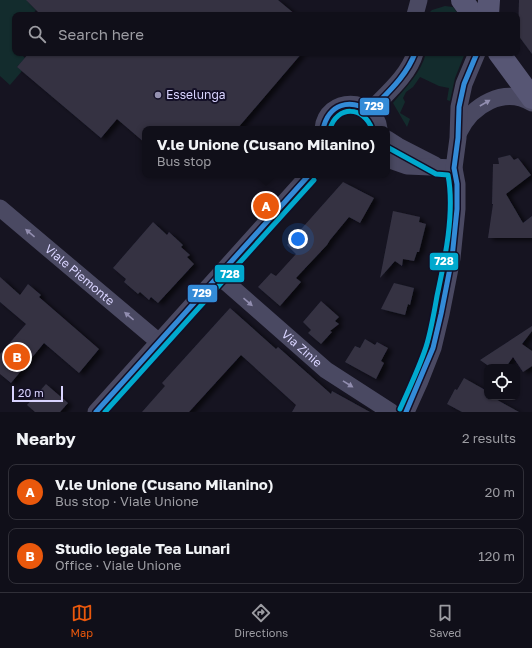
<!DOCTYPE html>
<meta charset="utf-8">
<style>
:root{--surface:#100f19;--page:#191822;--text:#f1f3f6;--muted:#9c9ca2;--line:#302f38;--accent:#ea580c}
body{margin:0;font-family:"Golos Text",sans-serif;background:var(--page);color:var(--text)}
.controls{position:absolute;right:12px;bottom:12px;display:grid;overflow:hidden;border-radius:8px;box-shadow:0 1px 3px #0004}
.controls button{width:36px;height:36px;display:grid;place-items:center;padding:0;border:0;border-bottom:1px solid var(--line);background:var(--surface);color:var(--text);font:20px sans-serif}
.scale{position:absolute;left:12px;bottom:10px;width:51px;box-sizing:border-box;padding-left:4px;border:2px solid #d9d4ff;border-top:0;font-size:11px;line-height:14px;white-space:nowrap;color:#d9d4ff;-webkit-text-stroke:3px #130f26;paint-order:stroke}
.you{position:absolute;left:298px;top:239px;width:14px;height:14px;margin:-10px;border:3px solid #fff;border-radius:50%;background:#1a73e8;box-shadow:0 0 0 6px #1a73e833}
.badge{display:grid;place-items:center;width:26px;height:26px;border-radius:50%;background:var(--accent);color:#fff;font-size:13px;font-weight:700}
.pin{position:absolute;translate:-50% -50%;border:2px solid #fff;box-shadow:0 1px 4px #0006}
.popup{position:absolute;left:142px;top:126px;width:248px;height:52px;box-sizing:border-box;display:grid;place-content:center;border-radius:8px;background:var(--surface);filter:drop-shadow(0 1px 3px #0005);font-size:13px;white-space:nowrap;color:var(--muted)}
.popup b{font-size:15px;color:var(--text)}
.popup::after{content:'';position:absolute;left:50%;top:100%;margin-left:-8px;border:8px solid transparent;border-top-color:var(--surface)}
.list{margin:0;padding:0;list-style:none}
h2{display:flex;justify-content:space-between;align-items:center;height:52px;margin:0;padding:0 16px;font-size:17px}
h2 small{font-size:13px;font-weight:400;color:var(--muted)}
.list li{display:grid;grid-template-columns:26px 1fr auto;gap:12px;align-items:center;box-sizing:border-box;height:56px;margin:0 8px 8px;padding:0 8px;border:1px solid var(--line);border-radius:8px}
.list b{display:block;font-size:15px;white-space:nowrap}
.list p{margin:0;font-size:13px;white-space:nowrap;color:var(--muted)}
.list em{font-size:13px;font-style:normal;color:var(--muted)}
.icon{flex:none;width:22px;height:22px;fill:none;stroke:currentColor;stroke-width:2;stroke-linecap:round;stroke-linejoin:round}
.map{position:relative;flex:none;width:532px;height:412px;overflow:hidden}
.search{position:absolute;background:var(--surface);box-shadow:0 1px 3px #0004;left:12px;right:12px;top:12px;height:44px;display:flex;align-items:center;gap:10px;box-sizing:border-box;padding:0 14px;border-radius:8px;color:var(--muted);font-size:15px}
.sheet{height:180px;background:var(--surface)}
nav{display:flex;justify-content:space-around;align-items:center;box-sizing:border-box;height:56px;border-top:1px solid var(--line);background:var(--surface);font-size:11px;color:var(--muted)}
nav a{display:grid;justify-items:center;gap:2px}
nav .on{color:var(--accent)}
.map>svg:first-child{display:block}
</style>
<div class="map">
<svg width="532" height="412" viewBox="0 0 532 412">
<defs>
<filter id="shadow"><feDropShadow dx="4.5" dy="2.5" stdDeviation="2" flood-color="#0009"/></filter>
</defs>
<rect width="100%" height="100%" fill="#161421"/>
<g fill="#132c2d">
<polygon points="0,0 28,0 27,1 36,10 32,15 15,15 15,35 14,37 15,39 15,53 21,53 21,54 25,58 17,67 22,71 10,85 0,76"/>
<polygon points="445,6 453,7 459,15 427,15 432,10"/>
<path d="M 426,53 L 465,53 L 455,78 L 450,101 L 447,100 L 449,88 L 439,86 L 420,77 L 413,87 L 406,92 L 403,98 L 405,102 L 400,113 L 410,119 L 407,127 L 393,103 C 406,87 421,73 426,53 Z"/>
</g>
<g fill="#343243" filter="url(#shadow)">
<polygon points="26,0 278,0 296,15 41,15"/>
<polygon points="519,0 532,0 532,54 518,35"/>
<polygon points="29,53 302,53 237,129 145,129 145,143 117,119 101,138 17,67"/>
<polygon points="510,155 514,160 518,158 531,175 506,194 523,223 532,216 532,238 488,238 493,204 492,204 493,164 499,164 498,158"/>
<polygon points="343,182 374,198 360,223 349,217 330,240 327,245 296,278 301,282 280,306 258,287 271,273 276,276 296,254 287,245"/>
<polygon points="393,211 420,217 419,222 426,224 419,252 417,252 414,261 403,259 402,266 395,261 380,278"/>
<polygon points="153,222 167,235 169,232 183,245 181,247 190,255 187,257 194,264 158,303 151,297 149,300 140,292 138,294 124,282 126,279 113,268"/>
<polygon points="0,277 20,295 28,284 41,295 39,297 99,349 79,373 44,343 11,383 0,374 0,354 26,324 0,302"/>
<polygon points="394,283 414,288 410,305 408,304 405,315 381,309"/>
<polygon points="321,301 339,317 335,321 339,324 330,331 332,332 321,344 308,333 311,330 303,322"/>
<polygon points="230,308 276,349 278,347 331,394 332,391 370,412 292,412 296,405 241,355 189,412 142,412 165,386 162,383"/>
<polygon points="532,326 532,331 522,344 532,351 532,366 523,372 513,357 506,367 490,367 480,360"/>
<polygon points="365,339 375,345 377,342 388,348 381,361 384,363 376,379 345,362 355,346 360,348"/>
<polygon points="464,378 487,391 487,397 492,397 519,412 462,412 447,404 455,389 457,390"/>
<polygon points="46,384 68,403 60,412 35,412 27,405"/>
</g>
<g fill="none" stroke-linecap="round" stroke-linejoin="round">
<g stroke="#4a4962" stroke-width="17">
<polyline points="415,15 419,0"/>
<path d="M 370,111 C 386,94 409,75 415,53"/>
<path d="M 323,129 C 326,96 375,96 379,129"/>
<path d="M 459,132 C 472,105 504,86 532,103"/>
<polyline points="387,139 398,146 435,165"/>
<polyline points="387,159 407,166 454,168"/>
<path id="s1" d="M 0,208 L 159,342"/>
<path id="s2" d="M 219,276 L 326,370 L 391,412"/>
<polyline points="96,412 309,175"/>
<polyline points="406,412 420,381 433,348 441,314 452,258 457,209 457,184 454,168 458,138 459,107 464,84 477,53"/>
</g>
<g stroke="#575674" stroke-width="22">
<polyline points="462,0 473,15"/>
<polyline points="488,15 489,0"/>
<polyline points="499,53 532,98"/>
</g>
<defs>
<g id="bus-1">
<path d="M 323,129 C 329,104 349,98 370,111 C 387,93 406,77 415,53"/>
<polyline points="96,412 309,175"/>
<polyline points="406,412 433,348 441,314 452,258 457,209 457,184 454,168 458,138 459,107 464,84 477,53"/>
</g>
<g id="bus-2">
<path d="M 330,129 C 337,105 364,106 372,129"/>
<path d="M 387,147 L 436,174 L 448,175 C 455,212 445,259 437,296 C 434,313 431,331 426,347 C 419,368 409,389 400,409"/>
<polyline points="105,412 314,180"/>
</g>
</defs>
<use href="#bus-1" stroke="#130f26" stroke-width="8"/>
<use href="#bus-2" stroke="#130f26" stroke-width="8"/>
<use href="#bus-1" stroke="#338bd7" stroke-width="5"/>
<use href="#bus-2" stroke="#00a9ce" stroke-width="5"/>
</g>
<defs><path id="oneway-solid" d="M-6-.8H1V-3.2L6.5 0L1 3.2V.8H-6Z"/></defs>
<g fill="#928eb0">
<use href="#oneway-solid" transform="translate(485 103) rotate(-30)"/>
<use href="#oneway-solid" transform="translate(30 233) rotate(-140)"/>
<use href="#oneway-solid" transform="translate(248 302) rotate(41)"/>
<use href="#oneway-solid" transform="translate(129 316) rotate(-140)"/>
<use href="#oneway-solid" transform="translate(348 384) rotate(32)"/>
</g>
<circle fill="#9591b1" stroke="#130f26" stroke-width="1.5" cx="158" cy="95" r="4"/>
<g text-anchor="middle" stroke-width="4" stroke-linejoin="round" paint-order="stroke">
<g font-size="12" fill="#d9d4ff" stroke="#130f26" text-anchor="start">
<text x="166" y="99">Esselunga</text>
</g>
<g font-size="12" fill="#d9d4ff" stroke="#130f26">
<text dy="4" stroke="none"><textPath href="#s1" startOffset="104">Viale Piemonte</textPath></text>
<text dy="4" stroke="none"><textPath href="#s2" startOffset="110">Via Zinie</textPath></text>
</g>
</g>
<g stroke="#130f26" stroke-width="1.5">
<rect x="359" y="97" width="31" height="19" rx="4" fill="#338bd7"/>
<rect x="429" y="252" width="30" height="19" rx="4" fill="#00a9ce"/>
<rect x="214" y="264" width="31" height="19" rx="4" fill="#00a9ce"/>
<rect x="187" y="284" width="31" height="19" rx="4" fill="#338bd7"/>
</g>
<g font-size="11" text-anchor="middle" font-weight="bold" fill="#fff">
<text x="374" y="110">729</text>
<text x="444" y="265">728</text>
<text x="230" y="278">728</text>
<text x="202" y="297">729</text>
</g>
</svg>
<div class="controls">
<button><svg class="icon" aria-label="locate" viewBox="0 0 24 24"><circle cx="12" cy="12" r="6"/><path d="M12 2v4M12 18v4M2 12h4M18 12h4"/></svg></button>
</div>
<div class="scale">20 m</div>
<div class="you"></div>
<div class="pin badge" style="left:266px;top:206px">A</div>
<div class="popup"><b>V.le Unione (Cusano Milanino)</b>Bus stop</div>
<div class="pin badge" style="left:17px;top:357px">B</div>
<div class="search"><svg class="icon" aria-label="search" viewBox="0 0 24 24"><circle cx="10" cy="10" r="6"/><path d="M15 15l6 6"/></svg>Search here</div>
</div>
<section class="sheet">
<h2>Nearby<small>2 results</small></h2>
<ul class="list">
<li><span class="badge">A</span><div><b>V.le Unione (Cusano Milanino)</b><p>Bus stop · Viale Unione</p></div><em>20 m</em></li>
<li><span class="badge">B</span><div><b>Studio legale Tea Lunari</b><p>Office · Viale Unione</p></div><em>120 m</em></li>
</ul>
</section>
<nav>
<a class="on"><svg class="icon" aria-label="map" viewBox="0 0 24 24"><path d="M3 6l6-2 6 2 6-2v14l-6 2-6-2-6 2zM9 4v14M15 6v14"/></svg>Map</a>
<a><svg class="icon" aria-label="directions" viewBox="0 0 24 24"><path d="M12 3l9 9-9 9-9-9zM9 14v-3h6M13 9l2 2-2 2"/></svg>Directions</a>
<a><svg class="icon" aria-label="saved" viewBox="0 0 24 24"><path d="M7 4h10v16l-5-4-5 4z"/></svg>Saved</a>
</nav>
